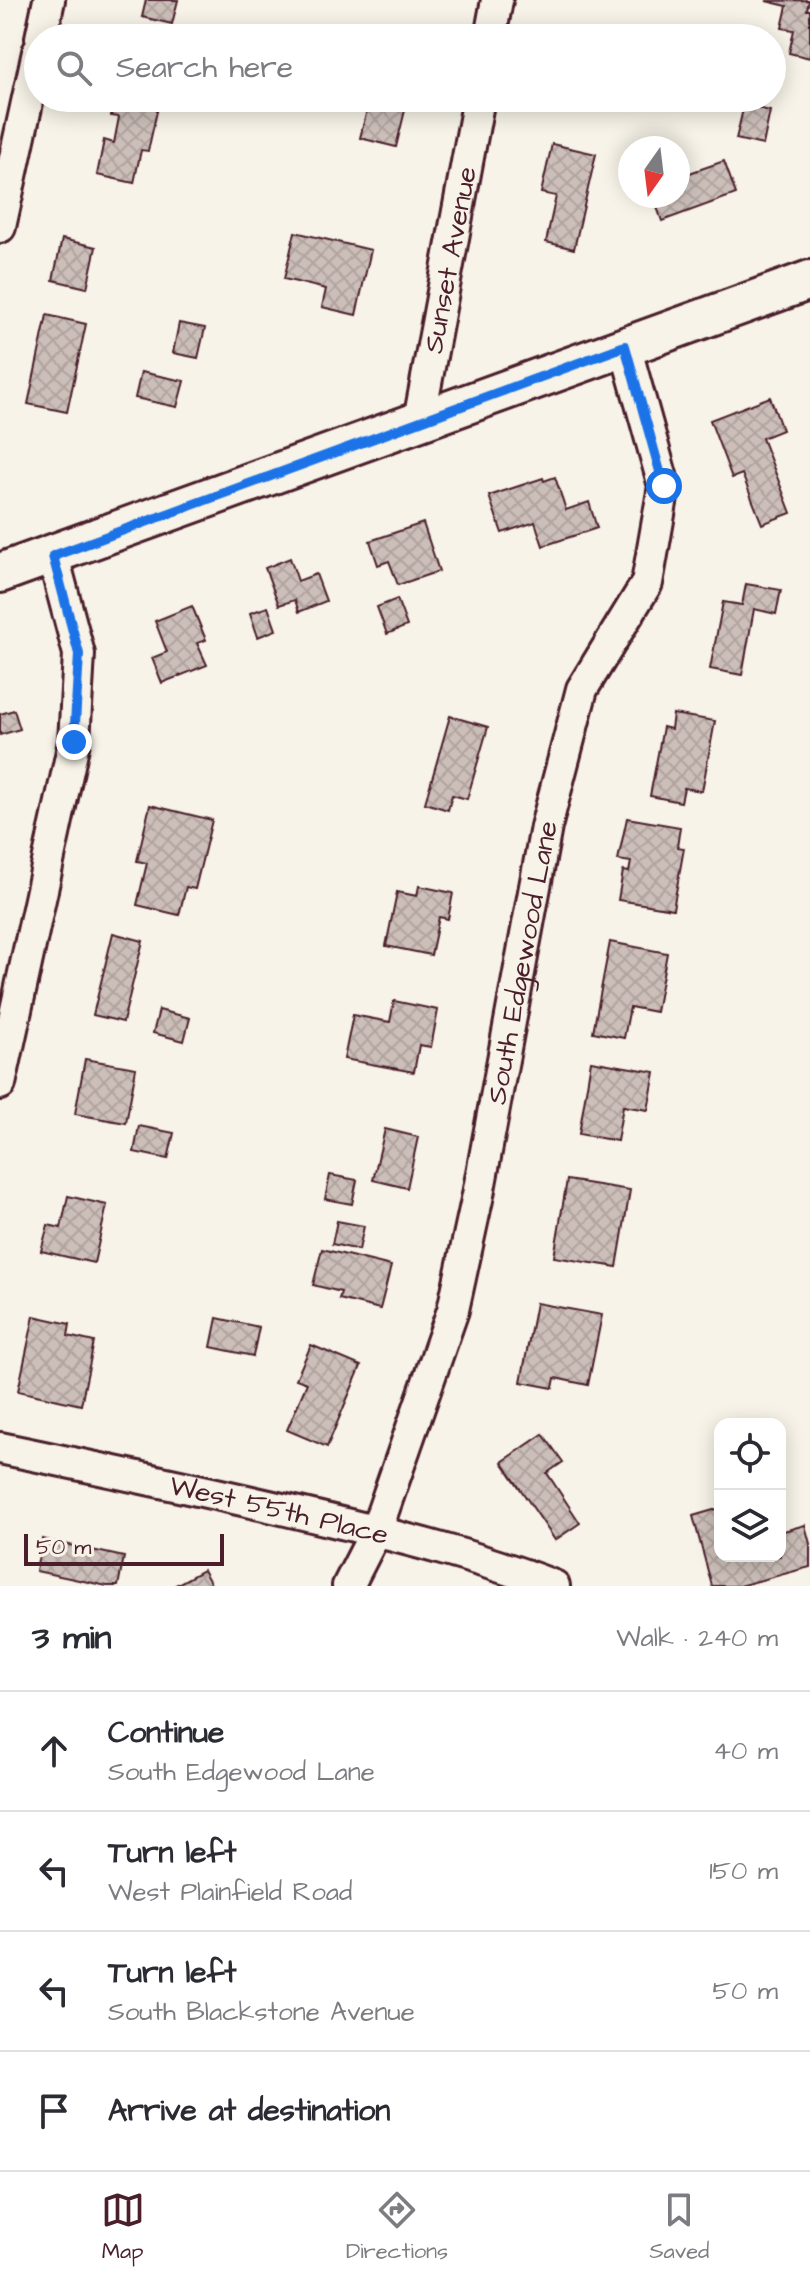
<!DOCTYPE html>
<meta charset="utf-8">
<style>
:root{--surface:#fff;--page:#f7f7f7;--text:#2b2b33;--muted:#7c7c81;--line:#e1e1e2;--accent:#4a1f2b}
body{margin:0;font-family:"Architects Daughter",sans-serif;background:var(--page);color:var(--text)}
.controls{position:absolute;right:24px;bottom:24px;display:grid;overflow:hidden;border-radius:16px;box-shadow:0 4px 20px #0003}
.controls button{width:72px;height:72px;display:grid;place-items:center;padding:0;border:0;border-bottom:2px solid var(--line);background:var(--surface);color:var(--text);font:40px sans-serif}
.compass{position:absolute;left:618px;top:136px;width:72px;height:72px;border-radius:50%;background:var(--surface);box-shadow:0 4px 20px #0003;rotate:194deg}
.scale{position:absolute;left:24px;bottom:20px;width:200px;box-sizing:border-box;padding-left:8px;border:4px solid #4a1f2b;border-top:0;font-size:22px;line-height:28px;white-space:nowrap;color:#4a1f2b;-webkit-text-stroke:6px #f7f3e8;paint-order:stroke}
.stop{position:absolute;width:24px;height:24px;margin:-18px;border:6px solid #1a73e8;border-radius:50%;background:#fff}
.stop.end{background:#1a73e8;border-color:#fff;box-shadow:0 2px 8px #0008}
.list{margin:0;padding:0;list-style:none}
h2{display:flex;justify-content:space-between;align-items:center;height:104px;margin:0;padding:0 32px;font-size:34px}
h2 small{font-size:26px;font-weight:400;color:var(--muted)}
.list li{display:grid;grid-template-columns:52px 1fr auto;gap:24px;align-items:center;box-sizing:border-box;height:120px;padding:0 32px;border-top:2px solid var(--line)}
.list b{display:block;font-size:30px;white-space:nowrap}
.list p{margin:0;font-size:26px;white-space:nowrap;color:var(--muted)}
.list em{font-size:26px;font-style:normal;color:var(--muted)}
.icon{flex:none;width:44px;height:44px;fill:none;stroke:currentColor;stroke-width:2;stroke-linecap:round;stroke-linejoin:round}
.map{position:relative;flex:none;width:810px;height:1586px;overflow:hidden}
.search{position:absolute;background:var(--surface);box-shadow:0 4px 20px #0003;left:24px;right:24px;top:24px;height:88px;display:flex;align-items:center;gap:20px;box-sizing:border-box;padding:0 28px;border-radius:44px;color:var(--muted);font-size:30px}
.sheet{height:584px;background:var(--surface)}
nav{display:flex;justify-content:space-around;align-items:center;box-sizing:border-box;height:112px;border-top:2px solid var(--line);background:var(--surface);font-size:22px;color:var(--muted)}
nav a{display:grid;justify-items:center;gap:4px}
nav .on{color:var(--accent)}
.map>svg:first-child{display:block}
</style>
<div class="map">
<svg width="810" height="1586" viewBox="0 0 810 1586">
<defs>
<pattern id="building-cross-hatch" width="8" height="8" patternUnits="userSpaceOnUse" patternTransform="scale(2)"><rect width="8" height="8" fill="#ccbfb9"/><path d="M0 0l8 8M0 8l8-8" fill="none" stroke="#b1a49f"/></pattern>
</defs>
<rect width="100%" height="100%" fill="#f7f3e8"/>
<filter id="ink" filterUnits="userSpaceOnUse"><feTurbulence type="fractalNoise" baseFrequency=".0125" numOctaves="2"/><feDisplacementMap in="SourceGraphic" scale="16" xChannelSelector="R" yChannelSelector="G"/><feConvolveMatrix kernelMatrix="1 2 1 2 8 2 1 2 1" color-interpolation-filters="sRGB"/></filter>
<g filter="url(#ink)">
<g fill="url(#building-cross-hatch)" stroke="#4a1f2b" stroke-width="2">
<polygon points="146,0 178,0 172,24 142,17"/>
<polygon points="809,0 807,10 810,10 810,58 789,53 794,30 782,28 787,6 766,1"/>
<polygon points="367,23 422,35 422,38 364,38"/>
<polygon points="114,98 160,98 148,151 141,150 134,183 97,175 104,140 114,143 119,117 111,116"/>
<polygon points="370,98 408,98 396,147 360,138"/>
<polygon points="744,105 770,111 763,145 736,139"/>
<polygon points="552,144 596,154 574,249 546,242 556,196 541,193"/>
<polygon points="724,161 736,194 662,221 653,196 678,196 678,177"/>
<polygon points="295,232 371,250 356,315 322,307 326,289 284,279"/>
<polygon points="62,239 96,247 87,288 53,280"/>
<polygon points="47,315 86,324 67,412 28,404"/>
<polygon points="179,323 205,328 198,358 173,353"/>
<polygon points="141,372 184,381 177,407 135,398"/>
<polygon points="770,397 782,430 762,438 791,513 762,524 742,474 732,478 710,420"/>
<polygon points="555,477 566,510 589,502 597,528 543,546 535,522 502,533 489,496 543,478 544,481"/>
<polygon points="423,523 439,571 398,585 389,561 378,565 370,541"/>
<polygon points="290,558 298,581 316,574 326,601 299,612 295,600 279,605 265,568"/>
<polygon points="746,584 781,590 776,614 754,609 742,675 710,669 723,602 742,605"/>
<polygon points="397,599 407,626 387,634 377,607"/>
<polygon points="192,606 206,640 197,643 207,665 162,683 152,658 167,652 155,621"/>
<polygon points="268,607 276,630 258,637 250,613"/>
<polygon points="14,710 20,729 0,735 0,714"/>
<polygon points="673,714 715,721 702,791 684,788 681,802 650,796 663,727 671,729"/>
<polygon points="450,716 488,727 467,799 452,795 448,810 425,803"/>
<polygon points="150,805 212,820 195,889 186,887 179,915 137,905 147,863 137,861"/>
<polygon points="627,818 680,827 677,847 684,848 673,909 618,900 623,871 629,872 631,862 618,860"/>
<polygon points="419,886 453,893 448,919 439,917 431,955 386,946 397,892 417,896"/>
<polygon points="113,933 143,941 123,1022 93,1015"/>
<polygon points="610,942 667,953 656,1012 630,1007 624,1038 593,1032"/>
<polygon points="394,1001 438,1010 431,1047 419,1045 414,1072 344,1059 353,1015 390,1022"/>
<polygon points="159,1010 190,1018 184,1041 153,1033"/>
<polygon points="85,1059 136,1068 126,1123 75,1114"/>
<polygon points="591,1061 655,1072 648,1110 623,1106 617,1141 579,1134"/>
<polygon points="139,1126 174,1133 168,1159 134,1152"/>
<polygon points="385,1129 418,1137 407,1188 373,1180"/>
<polygon points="330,1175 357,1180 352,1204 325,1199"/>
<polygon points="567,1180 630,1190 617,1267 554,1257"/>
<polygon points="68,1196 107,1205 94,1263 41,1251 48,1225 61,1228"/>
<polygon points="337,1221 364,1226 359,1250 332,1244"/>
<polygon points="322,1249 391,1266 380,1309 339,1299 341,1292 313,1285"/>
<polygon points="536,1303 602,1315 588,1385 555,1378 553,1388 521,1382"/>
<polygon points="34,1316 70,1324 68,1336 94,1342 81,1405 18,1391"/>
<polygon points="217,1318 259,1327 253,1356 211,1347"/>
<polygon points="311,1345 361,1366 327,1447 287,1430 307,1383 296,1379"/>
<polygon points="543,1434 563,1462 547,1473 580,1523 555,1540 502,1462"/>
<polygon points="720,1508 720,1556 780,1556 780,1532 805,1525 810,1544 810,1567 739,1586 712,1586 693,1516"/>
<polygon points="42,1539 124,1557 118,1586 107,1586 36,1571"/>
<polygon points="203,1570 212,1586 174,1586"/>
</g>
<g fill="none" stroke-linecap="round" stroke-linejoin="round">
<defs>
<g id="minor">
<polyline points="41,38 49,0"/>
<polyline points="490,38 497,0"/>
<polyline points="0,227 38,52"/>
<path id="s1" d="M 419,421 L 479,98"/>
<polyline points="0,1084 74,742 79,654 53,556"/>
<path id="s2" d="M 0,1448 C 111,1471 222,1494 333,1521 C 408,1539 482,1558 554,1586"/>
<path id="s3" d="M 348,1586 L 376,1531 L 453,1310 L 478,1195 L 546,827 L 582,689 L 647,583 L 664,486 L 625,346"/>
</g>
<polyline id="major" points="0,573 810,280"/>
</defs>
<use href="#minor" stroke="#4a1f2b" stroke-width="36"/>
<use href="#major" stroke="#4a1f2b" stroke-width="44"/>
<use href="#minor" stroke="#f7f3e8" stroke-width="30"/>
<use href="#major" stroke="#f7f3e8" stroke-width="38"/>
</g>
</g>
<g fill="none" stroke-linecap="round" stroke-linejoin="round" filter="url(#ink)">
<polyline stroke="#1a73e8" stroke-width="10" points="74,742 79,654 53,556 625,346 664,486"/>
</g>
<g text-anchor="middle" stroke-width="8" stroke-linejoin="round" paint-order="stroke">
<g font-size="28" fill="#4a1f2b" stroke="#f7f3e8">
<text dy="10" stroke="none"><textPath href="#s1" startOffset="164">Sunset Avenue</textPath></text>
<text dy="10" stroke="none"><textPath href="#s3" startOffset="650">South Edgewood Lane</textPath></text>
<text dy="10" stroke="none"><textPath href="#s2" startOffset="286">West 55th Place</textPath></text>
</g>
</g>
</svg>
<div class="controls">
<button><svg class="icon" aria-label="locate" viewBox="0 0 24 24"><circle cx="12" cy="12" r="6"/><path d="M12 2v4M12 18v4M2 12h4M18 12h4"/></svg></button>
<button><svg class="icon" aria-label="layers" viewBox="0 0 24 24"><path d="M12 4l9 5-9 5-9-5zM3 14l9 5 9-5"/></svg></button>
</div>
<svg class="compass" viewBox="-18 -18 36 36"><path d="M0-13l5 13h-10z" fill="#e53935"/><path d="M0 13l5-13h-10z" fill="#7c7c81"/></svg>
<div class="scale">50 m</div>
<div class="stop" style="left:664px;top:486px"></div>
<div class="stop end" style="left:74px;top:742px"></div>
<div class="search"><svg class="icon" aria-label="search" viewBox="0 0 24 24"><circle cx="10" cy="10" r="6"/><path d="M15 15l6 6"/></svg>Search here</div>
</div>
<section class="sheet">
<h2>3 min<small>Walk · 240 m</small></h2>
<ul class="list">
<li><svg class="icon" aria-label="ahead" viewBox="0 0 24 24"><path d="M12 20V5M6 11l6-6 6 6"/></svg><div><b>Continue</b><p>South Edgewood Lane</p></div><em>40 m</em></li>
<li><svg class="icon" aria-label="left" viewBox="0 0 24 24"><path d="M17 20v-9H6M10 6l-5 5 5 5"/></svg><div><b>Turn left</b><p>West Plainfield Road</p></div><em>150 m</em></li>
<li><svg class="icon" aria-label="left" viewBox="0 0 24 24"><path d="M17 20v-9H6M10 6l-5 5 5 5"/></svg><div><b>Turn left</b><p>South Blackstone Avenue</p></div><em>50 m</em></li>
<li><svg class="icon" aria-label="arrive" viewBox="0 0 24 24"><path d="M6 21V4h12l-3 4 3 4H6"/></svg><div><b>Arrive at destination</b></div></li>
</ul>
</section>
<nav>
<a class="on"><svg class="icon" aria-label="map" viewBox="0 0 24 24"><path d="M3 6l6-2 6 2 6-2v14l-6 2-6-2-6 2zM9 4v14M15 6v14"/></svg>Map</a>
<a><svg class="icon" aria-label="directions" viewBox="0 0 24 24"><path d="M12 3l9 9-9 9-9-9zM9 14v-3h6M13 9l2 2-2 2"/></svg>Directions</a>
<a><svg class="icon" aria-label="saved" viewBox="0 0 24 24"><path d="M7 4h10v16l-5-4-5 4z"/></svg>Saved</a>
</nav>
